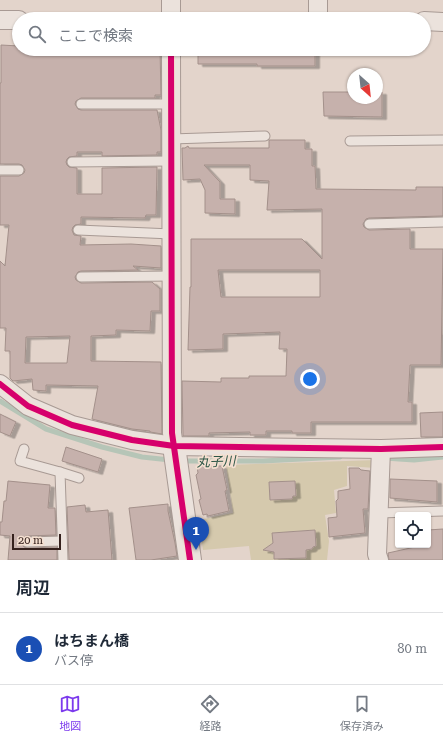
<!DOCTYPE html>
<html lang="ja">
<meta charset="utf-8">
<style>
:root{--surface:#fff;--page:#f6f6f7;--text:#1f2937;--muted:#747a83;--line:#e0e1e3;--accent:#7c3aed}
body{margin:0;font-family:"Roboto Serif","Noto Sans JP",serif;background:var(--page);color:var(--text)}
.controls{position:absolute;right:12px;bottom:12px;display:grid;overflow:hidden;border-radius:4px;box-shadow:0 1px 3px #0004}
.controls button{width:36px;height:36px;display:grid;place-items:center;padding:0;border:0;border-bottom:1px solid var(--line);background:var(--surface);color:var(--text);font:20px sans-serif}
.compass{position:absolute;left:347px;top:68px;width:36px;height:36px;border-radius:50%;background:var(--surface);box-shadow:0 1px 3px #0004;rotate:153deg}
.scale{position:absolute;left:12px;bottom:10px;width:49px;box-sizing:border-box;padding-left:4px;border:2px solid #35211d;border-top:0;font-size:11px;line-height:14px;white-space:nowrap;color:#35211d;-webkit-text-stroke:3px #f4dfd0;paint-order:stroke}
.you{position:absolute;left:310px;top:379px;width:14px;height:14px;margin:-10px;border:3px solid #fff;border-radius:50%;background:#1a73e8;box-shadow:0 0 0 6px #1a73e833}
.badge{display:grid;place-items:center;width:26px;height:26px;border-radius:50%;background:var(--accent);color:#fff;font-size:13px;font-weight:700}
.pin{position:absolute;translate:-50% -33px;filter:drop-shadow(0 1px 2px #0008)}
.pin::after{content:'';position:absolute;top:21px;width:14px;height:12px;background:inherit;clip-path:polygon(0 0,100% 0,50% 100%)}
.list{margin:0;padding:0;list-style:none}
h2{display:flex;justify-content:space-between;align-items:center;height:52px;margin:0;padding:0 16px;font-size:17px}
h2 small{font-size:13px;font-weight:400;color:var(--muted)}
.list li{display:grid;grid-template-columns:26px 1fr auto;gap:12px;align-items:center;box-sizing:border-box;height:72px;padding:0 16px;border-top:1px solid var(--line)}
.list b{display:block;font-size:15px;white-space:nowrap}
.list p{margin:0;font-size:13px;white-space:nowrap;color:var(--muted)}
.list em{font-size:13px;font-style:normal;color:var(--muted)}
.icon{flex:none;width:22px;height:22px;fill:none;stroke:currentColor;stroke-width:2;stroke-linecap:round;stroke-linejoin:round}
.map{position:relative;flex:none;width:443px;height:560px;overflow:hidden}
.search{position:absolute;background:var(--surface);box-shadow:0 1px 3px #0004;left:12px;right:12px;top:12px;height:44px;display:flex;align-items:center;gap:10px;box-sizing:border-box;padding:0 14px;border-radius:22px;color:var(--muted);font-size:15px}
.sheet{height:124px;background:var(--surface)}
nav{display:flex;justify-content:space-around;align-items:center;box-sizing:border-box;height:56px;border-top:1px solid var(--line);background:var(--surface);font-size:11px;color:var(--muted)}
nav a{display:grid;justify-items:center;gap:2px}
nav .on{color:var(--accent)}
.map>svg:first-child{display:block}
</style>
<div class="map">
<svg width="443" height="560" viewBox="0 0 443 560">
<defs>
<filter id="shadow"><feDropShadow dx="4.5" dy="2.5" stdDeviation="0" flood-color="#0004"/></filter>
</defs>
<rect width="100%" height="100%" fill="#e3d4cb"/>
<path fill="#d5c9ad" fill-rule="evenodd" d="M 377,460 L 375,468 L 347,466 L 347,486 L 334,490 L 336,513 L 325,515 L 329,541 L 327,560 L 251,560 L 249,546 L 203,550 L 199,520 L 233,513 L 226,465 ZM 295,481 L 296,496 L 293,496 L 292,499 L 270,500 L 269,482 ZM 315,530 L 316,546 L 313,547 L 312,549 L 306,550 L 305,558 L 275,559 L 274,552 L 271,552 L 270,545 L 273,543 L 273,533 Z"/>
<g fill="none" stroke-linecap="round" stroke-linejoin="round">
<g stroke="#b6c5b7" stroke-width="5">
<polyline points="0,401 46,429 102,447 142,457 170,460"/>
<polyline points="384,458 414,460 443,457"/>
<polyline points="180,461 263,461 340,457"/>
</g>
</g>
<g fill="#c6b1ac" stroke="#a3908a" fill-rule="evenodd" filter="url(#shadow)">
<path d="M 1,45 L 19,46 L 19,49 L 160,49 L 161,95 L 155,95 L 155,98 L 81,98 L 76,101 L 75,104 L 78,109 L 81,110 L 157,110 L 161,130 L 161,152 L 157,152 L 157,155 L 102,156 L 102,152 L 77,152 L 77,156 L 69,157 L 67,159 L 66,162 L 67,165 L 69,167 L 77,168 L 77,194 L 102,194 L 102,168 L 157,167 L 156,215 L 146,215 L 145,218 L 81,217 L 81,224 L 75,225 L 73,227 L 72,230 L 74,235 L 81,236 L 80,245 L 131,244 L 161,246 L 161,268 L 133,266 L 138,270 L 81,271 L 78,272 L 75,277 L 76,280 L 81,283 L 152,282 L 160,289 L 160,311 L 151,311 L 150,331 L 116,330 L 116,335 L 91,336 L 91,361 L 161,362 L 162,434 L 150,432 L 150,431 L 132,429 L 92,419 L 98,386 L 46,385 L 46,391 L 33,390 L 32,379 L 13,381 L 10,378 L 10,351 L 5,351 L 6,328 L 0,328 L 0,261 L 5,266 L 9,225 L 0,225 L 0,176 L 19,176 L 24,173 L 25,170 L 22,165 L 19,164 L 0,164 L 0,83 L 1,83 ZM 70,336 L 67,363 L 25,363 L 26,337 Z"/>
<polygon points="198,49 315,49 315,66 257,66 257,64 198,64"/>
<polygon points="323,92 353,92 353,98 377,98 377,92 382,92 382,117 324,116"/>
<path d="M 269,140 L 305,140 L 305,149 L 312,149 L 312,166 L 315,166 L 316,189 L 416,190 L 416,187 L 443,187 L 443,216 L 369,218 L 366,219 L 363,224 L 364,227 L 369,230 L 410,229 L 410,249 L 443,249 L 441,365 L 410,365 L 408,402 L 412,402 L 412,422 L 311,422 L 311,433 L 292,433 L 292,431 L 266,431 L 266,435 L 250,435 L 250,432 L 209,433 L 209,436 L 183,436 L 182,381 L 221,382 L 221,378 L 249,378 L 249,376 L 286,376 L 287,349 L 279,349 L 280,332 L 223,334 L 223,349 L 188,350 L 190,287 L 191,287 L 191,239 L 302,239 L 322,259 L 322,209 L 267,210 L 269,181 L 250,180 L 250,165 L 204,165 L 220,182 L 220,199 L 235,199 L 235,214 L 205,213 L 205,190 L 200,179 L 183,180 L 182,148 L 185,148 L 188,146 L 189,148 L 269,148 ZM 218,270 L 320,270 L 320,297 L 221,297 Z"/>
<polygon points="443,412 443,437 421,437 420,413"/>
<polygon points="0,414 16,422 10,436 0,432"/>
<polygon points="66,447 102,459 98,472 62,461"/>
<polygon points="197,466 222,466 227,490 225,491 229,511 208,516 207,514 203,515 199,500 201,499 196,475 198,473"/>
<polygon points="349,468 359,468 361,470 370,471 368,509 363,509 365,533 329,537 328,518 337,517 336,501 338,499 338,491 350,489"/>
<polygon points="390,479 437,481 437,502 390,498"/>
<polygon points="8,481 50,485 48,508 55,508 56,535 26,536 22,539 21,543 24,547 27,548 57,547 57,560 8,560 10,536 0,535 0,522 2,522 4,501 6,501"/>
<polygon points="295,481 296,496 293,496 292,499 270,500 269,482"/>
<polygon points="168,504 168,511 175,543 177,556 151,560 136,560 129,508"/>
<polygon points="85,505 86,512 108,510 112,560 69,560 67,507"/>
<polygon points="443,529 443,560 389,560 388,553 424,545 428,545 428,530"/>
<polygon points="315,530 316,546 313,547 312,549 306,550 306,558 274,559 274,552 263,550 273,543 272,533"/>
</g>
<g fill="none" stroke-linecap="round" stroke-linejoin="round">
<defs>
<g id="service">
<polyline points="81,104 171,104"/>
<polyline points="171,139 265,136"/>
<polyline points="350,141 443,140"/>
<polyline points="72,162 171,161"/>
<polyline points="0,170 19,170"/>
<polyline points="369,224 443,222"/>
<polyline points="78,230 172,234"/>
<polyline points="81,277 172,276"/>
<polyline points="24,449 20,461 60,472 79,478"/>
<polyline points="60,472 63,560"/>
<polyline points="379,513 443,511"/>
<polyline points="27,542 62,541"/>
</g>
<g id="minor">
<polyline points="171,0 171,19"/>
<polyline points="318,0 318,19"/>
<polyline points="0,20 19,20"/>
<polyline points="424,21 443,22"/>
<polyline points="171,49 172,433 174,446"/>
<polyline points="0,384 28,406 72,425 132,440 174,446 381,449 443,447"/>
<polyline points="379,560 377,554 381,449"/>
</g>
<polyline id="tertiary" points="174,446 190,560"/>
</defs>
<use href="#service" stroke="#a89a94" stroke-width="11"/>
<use href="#minor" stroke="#a89a94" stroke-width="20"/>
<use href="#tertiary" stroke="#a89a94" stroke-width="24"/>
<use href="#service" stroke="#ebe2dc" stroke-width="9"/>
<use href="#minor" stroke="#ebe2dc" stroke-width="18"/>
<use href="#tertiary" stroke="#ebe2dc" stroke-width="22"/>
<defs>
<g id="cycleway">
<polyline points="171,49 172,433 190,560"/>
<polyline points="0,384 28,406 72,425 132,440 174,446 381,449 443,447"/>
</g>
</defs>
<use href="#cycleway" stroke="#f4dfd0" stroke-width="8"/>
<use href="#cycleway" stroke="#d6006c" stroke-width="6"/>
</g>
<g text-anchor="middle" stroke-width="3.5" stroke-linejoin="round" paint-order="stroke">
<g font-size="13" font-style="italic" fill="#2c5546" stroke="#f4dfd0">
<text transform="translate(216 461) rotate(-2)" y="5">丸子川</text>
</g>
</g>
</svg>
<div class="controls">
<button><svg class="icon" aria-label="locate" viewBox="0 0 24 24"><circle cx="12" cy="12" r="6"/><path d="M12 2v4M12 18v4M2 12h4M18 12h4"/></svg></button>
</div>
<svg class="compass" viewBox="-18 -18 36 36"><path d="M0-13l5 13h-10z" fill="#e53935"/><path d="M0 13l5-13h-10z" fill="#747a83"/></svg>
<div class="scale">20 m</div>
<div class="you"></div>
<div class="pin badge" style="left:196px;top:550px;background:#1a4fb4">1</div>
<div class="search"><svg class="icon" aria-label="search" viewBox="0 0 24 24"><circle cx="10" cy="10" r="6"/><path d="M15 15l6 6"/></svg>ここで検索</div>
</div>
<section class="sheet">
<h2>周辺<small></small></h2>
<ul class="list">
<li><span class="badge" style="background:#1a4fb4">1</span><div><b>はちまん橋</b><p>バス停</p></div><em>80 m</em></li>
</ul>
</section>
<nav>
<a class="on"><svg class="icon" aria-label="map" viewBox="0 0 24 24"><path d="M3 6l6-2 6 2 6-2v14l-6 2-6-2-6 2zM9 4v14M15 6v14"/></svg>地図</a>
<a><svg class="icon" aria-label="directions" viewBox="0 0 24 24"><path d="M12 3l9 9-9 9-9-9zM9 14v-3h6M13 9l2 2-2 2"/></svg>経路</a>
<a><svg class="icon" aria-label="saved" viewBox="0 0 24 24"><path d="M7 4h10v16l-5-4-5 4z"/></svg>保存済み</a>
</nav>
